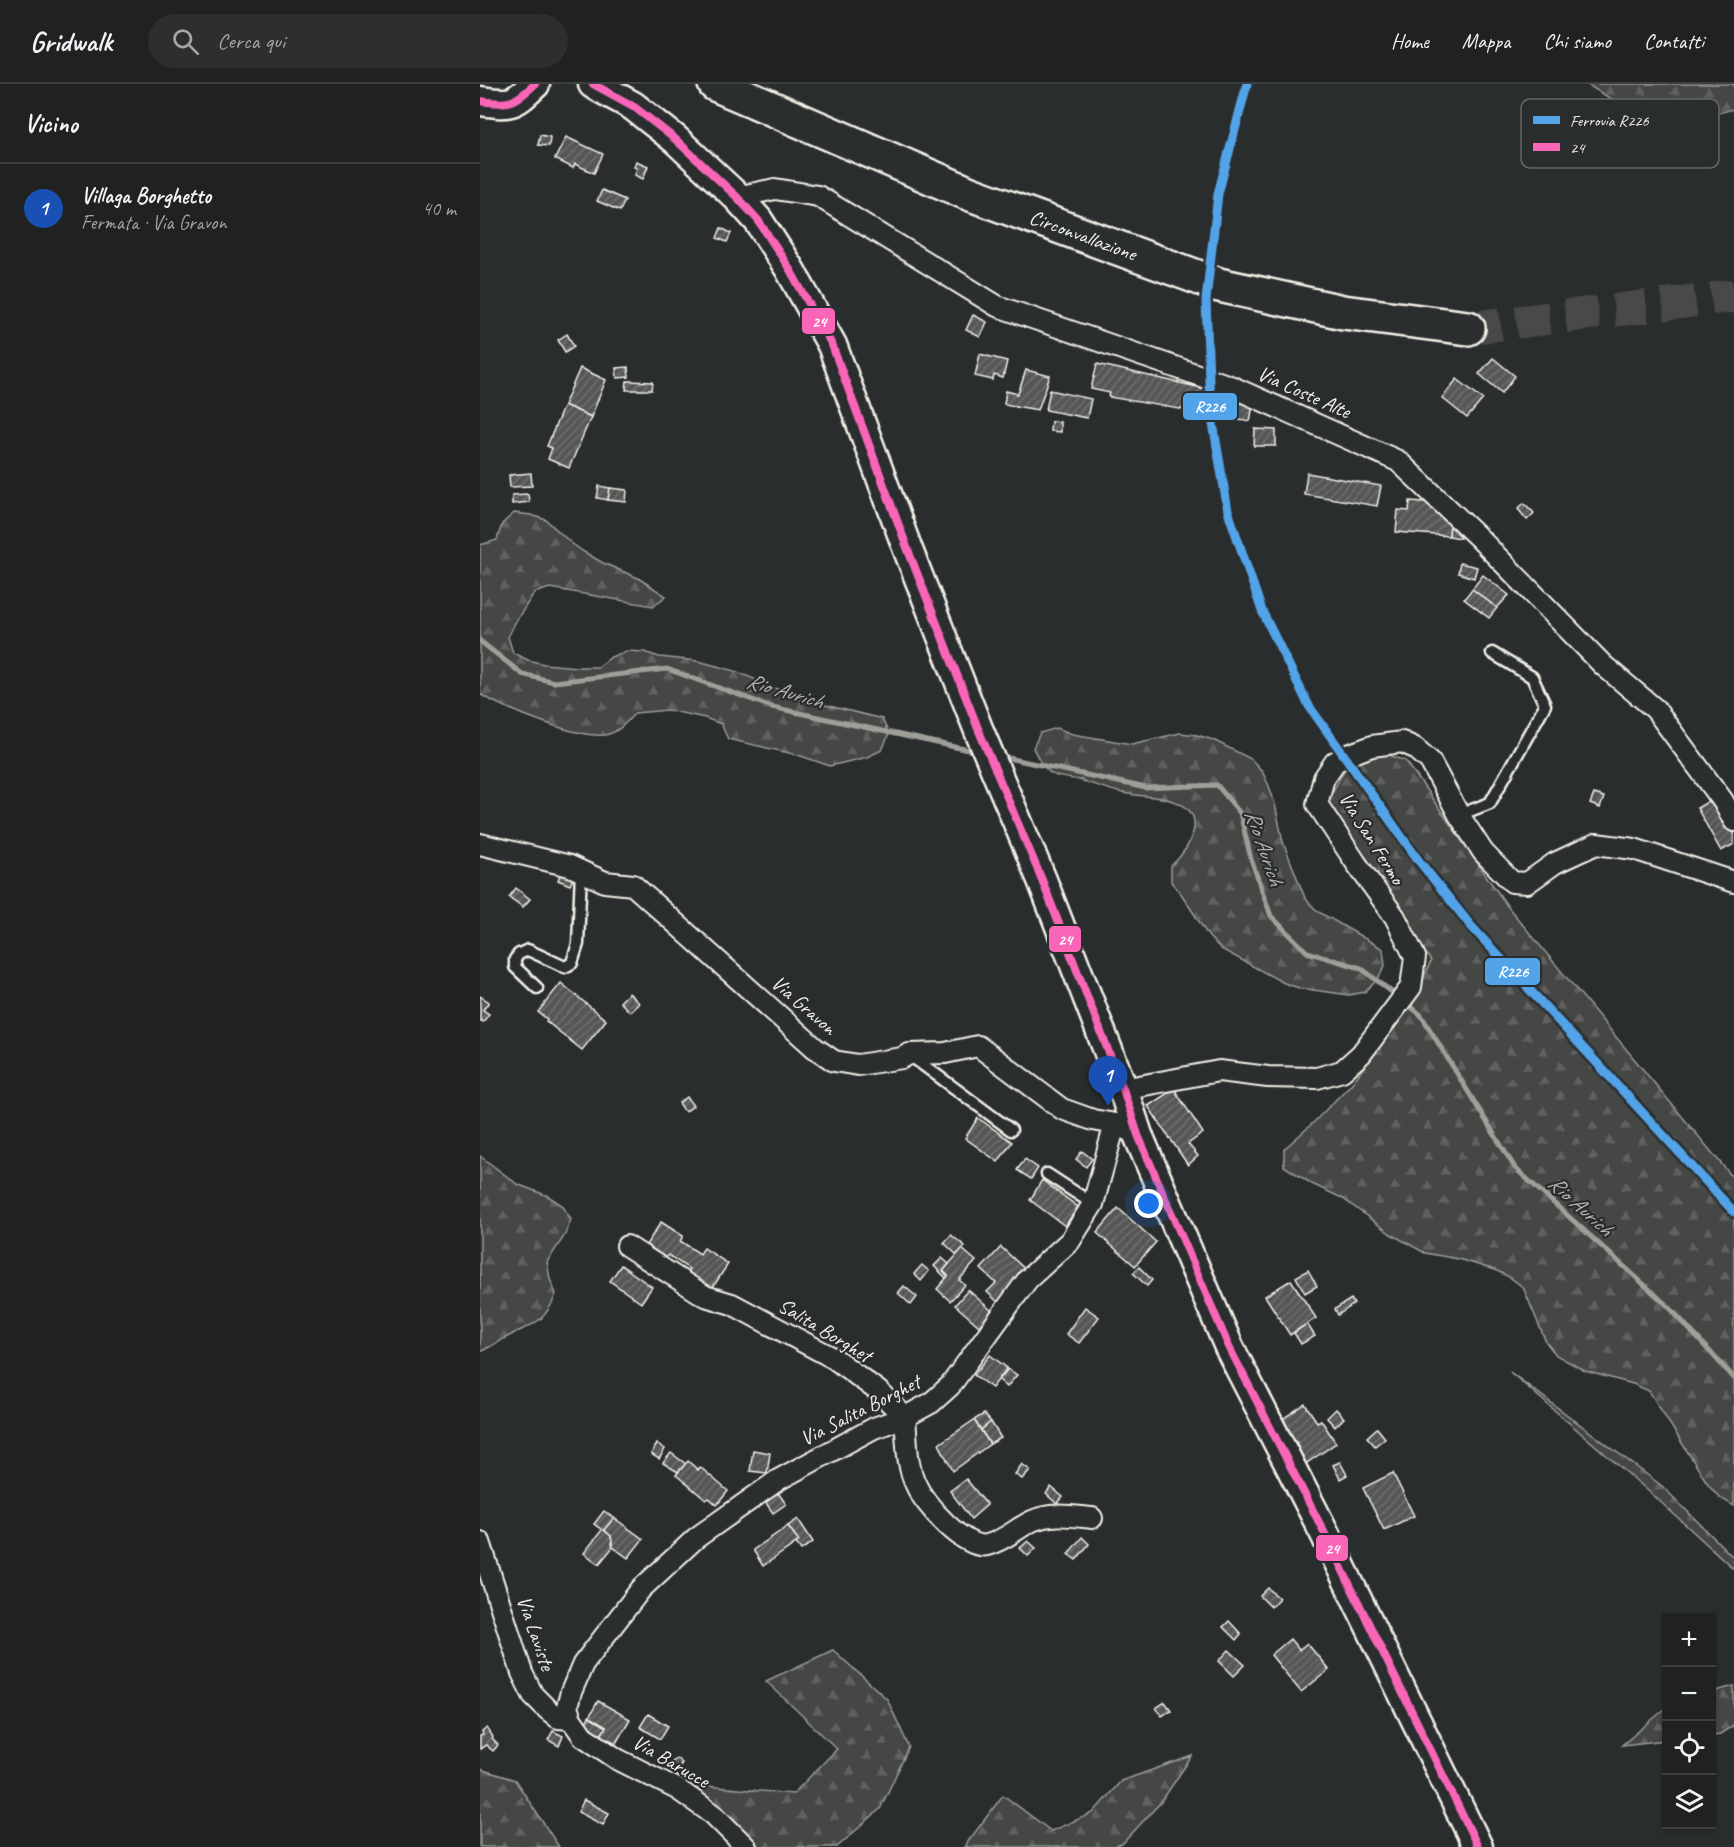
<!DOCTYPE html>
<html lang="it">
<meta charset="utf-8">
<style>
:root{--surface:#202222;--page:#2d2f2f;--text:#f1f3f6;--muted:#a2a4a5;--line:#3d3f40;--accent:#bca0f2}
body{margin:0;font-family:Caveat,sans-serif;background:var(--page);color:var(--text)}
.controls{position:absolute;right:18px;bottom:18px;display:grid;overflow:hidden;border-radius:0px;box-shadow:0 2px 4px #0004}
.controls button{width:54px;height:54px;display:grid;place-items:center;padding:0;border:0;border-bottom:2px solid var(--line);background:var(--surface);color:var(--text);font:30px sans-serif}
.you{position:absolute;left:669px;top:1120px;width:21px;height:21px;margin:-15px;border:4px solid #fff;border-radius:50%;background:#1a73e8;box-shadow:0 0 0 9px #1a73e833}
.badge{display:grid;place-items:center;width:39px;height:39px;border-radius:50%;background:var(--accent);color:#fff;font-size:20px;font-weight:700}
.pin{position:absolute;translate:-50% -50px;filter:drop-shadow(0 2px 3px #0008)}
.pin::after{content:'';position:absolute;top:32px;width:21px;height:18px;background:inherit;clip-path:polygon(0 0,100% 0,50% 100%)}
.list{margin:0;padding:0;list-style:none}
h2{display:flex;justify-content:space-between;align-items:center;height:78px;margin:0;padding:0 24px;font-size:26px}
h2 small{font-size:20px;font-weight:400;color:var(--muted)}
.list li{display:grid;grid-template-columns:39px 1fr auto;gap:18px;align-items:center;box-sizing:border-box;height:90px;padding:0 24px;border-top:2px solid var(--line)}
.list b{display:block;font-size:22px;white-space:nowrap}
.list p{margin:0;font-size:20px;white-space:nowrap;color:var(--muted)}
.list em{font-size:20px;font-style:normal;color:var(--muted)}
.icon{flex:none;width:33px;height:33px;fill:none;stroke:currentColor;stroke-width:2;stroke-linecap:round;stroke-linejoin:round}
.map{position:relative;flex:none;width:1254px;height:1763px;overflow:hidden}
header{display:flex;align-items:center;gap:36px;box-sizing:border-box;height:84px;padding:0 30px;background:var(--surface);border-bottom:2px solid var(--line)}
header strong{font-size:28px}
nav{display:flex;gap:33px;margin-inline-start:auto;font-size:21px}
.search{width:420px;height:54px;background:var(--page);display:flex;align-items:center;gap:15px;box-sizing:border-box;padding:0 21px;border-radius:33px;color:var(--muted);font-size:22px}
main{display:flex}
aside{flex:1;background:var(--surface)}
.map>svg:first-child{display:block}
</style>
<header>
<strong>Gridwalk</strong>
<div class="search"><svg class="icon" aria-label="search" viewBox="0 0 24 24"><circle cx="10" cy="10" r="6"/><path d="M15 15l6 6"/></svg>Cerca qui</div>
<nav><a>Home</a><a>Mappa</a><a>Chi siamo</a><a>Contatti</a></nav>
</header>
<main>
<aside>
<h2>Vicino<small></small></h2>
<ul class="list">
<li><span class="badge" style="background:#1a4fb4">1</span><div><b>Villaga Borghetto</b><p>Fermata · Via Gravon</p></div><em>40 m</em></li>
</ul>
</aside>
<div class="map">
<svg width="1254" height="1763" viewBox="0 0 1254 1763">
<defs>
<pattern id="forest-firs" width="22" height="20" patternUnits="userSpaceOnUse" patternTransform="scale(1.5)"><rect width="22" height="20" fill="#444645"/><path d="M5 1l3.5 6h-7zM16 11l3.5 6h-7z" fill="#606160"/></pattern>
<pattern id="building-hatch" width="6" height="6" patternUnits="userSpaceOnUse" patternTransform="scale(1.5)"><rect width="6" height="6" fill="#555756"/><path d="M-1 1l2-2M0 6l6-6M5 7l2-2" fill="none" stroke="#6e706e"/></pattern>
</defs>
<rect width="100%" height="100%" fill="#2a2d2e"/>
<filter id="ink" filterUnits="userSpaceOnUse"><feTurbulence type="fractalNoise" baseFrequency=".0167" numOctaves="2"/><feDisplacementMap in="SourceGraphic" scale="12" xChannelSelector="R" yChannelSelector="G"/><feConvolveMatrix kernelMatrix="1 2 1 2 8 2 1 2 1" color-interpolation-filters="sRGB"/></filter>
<g filter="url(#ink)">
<g fill="url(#forest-firs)" stroke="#9c9c96" stroke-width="1.5">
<polygon points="1106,0 1254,0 1254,25 1238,29 1189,49"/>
<path d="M 34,429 L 51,431 L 66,436 L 91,459 L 104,468 L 123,479 L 158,494 L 186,512 L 173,522 L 70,504 L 54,509 L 36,537 L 28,553 L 33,569 L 48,576 L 64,580 L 97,583 L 118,583 L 131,573 L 147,567 L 164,568 L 179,573 L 218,577 L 255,587 L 321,615 L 402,635 L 409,650 L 402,666 L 387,673 L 350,682 L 318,671 L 248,655 L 241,640 L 225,634 L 188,626 L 155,629 C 148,636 140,647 129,650 C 105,658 22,624 0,610 L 0,461 L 17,456 L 22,440 Z"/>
<path d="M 577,644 L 592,650 L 652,660 L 700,649 L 717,651 L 733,656 L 771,675 L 782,687 L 789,702 L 795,720 L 803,758 L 825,814 L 837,827 L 903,865 L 905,882 L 897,896 L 885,908 L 869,911 L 819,904 L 804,899 L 741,865 L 729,853 L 702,811 L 691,798 L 691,782 C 710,764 731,729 693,717 C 678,711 659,713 643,709 C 628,706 614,700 599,696 C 591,694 578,694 572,690 C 563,685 557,672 553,664 L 560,649 Z"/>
<polygon points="903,669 926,677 1028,823 1254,1095 1254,1422 1239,1413 1228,1400 1169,1307 1153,1300 1105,1287 1076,1271 1066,1258 1043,1203 1029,1193 1015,1186 978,1175 945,1169 911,1150 862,1114 832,1100 804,1082 804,1065 833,1039 872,999 930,923 951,877 847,718 866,683"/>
<path d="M 0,1072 L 37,1100 L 68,1112 L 82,1121 L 91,1135 L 85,1151 L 67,1178 L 70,1195 L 76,1210 C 65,1239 54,1239 29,1252 C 19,1257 10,1263 0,1268 Z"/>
<polygon points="1030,1288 1182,1402 1254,1474 1254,1485 1174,1412"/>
<polygon points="353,1566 407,1615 429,1663 400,1725 357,1763 279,1763 214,1701 313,1710 357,1665 286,1597"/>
<polygon points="1254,1602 1254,1641 1240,1650 1232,1651 1232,1608"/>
<polygon points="1186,1624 1186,1656 1142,1661"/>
<polygon points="712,1672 681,1718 642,1760 630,1763 484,1763 523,1711 571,1747 613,1729 641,1697"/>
<polygon points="0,1685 35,1696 79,1763 0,1763"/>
</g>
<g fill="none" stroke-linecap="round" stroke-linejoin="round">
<g stroke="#9f9f9a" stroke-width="5">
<polyline points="0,557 42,590 74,598 187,585 292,623 498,668"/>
<polyline points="519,672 666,704 737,701 760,729 771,775 791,832 827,868 881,884 918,913"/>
<polyline points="925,918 941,931 1035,1084 1190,1224 1254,1294"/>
</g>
</g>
<g fill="url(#building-hatch)" stroke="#f4f1e8" stroke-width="1.5">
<polygon points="60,51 70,53 69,62 58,61"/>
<polygon points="86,53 123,70 114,89 95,80 93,84 75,75"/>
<polygon points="156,77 168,82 163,95 155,91 157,84 154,83"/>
<polygon points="122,106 145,116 140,127 117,117"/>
<polygon points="241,144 251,149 247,158 237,154"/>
<polygon points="493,231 507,238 500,253 486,246"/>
<polygon points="87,250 94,262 85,268 78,256"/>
<polygon points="500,270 527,277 523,294 514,291 513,296 495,292"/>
<polygon points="1013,274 1035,292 1022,309 999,290"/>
<polygon points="617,280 774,316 770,337 629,313 630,309 611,305"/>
<polygon points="148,283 149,293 137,294 136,284"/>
<polygon points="100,284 126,296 111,333 84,321"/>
<polygon points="546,286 570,292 558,326 524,320 526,307 538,310"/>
<polygon points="977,295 1003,315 987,334 962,314"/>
<polygon points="147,297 173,298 172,306 146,306"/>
<polygon points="570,306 611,315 607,334 566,326"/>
<polygon points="84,321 111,333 89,384 68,375 72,364 67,362"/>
<polygon points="571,337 580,338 580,348 570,347"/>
<polygon points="775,345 796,346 796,362 774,362"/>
<polygon points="51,389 52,402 30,403 29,391"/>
<polygon points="827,389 901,402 897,422 824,410"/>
<polygon points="119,402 130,404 128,416 117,414"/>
<polygon points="130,404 147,406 146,418 128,416"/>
<polygon points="48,410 49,418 32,420 32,411"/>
<polygon points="930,417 958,419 971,429 969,452 916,448 918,426 929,427"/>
<polygon points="1044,419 1054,429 1047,436 1038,425"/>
<polygon points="971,429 981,441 980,454 969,452"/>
<polygon points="980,479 997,483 994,494 978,489"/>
<polygon points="1003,491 1029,511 1017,524 992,505"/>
<polygon points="992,505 1017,524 1009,534 984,515"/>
<polygon points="1114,710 1124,713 1120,724 1110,720"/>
<polygon points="1236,713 1254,745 1254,760 1241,767 1217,724"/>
<polygon points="82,786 94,792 90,801 78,796"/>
<polygon points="36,804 50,815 43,823 29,813"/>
<polygon points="81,899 126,936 102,966 66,937 67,935 58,928"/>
<polygon points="149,909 159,919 150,928 140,918"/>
<polygon points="0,912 9,918 3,926 9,930 3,938 0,936"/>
<polygon points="694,1005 723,1049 708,1060 718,1072 708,1081 668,1022"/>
<polygon points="207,1013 213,1022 205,1028 199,1019"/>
<polygon points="498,1034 532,1058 518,1078 485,1054"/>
<polygon points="602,1067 612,1075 606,1083 596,1075"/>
<polygon points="545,1075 558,1084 551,1095 537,1086"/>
<polygon points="562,1096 598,1123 585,1142 550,1116"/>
<polygon points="638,1124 676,1158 655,1182 617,1149"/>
<polygon points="181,1138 203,1152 200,1157 220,1170 224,1164 248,1180 231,1206 206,1190 209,1185 188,1171 186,1174 166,1161"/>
<polygon points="471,1151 485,1162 477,1171 464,1159"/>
<polygon points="521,1163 548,1188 519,1219 507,1208 516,1199 501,1185"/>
<polygon points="482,1165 496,1177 479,1196 485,1201 470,1217 457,1205 468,1192 463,1187"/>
<polygon points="462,1174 469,1180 463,1187 468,1192 466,1194 454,1182"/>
<polygon points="141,1181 172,1203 161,1219 130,1197"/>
<polygon points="442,1181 449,1187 441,1197 434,1190"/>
<polygon points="659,1183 672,1196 667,1202 653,1189"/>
<polygon points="828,1186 837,1202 825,1209 816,1193"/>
<polygon points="811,1196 836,1234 810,1251 785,1212"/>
<polygon points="424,1202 437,1213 431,1221 418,1209"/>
<polygon points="488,1206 512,1227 499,1242 475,1221"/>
<polygon points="871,1215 874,1220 858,1231 855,1225"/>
<polygon points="605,1223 619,1233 599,1259 586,1250"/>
<polygon points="827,1240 835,1252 821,1260 814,1249"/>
<polygon points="510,1271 527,1284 512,1304 494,1291"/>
<polygon points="528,1285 537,1291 527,1303 519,1296"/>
<polygon points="825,1320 837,1338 841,1336 856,1359 821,1383 812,1369 820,1363 801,1336"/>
<polygon points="856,1325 864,1334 855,1343 847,1334"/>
<polygon points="504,1330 511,1338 501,1346 494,1336"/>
<polygon points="494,1336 510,1360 473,1387 459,1360"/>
<polygon points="511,1338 521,1354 510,1360 501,1346"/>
<polygon points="897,1344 905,1354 895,1362 887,1353"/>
<polygon points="177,1360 185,1365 179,1375 171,1370"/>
<polygon points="273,1366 290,1369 287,1389 270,1387"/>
<polygon points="191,1369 206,1380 198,1388 183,1379"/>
<polygon points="208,1377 218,1386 220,1383 248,1407 237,1421 229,1414 226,1416 196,1391"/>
<polygon points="860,1378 867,1391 860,1395 853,1381"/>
<polygon points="542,1380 550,1386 542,1395 535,1390"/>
<polygon points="913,1389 934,1432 904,1446 883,1404"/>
<polygon points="486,1395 507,1421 491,1435 470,1407"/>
<polygon points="294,1403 306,1420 293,1429 281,1412"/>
<polygon points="571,1403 583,1413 577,1420 566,1410"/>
<polygon points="124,1427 134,1434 124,1446 131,1452 133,1463 119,1480 104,1469 122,1446 114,1440"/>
<polygon points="134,1434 163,1455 148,1474 133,1463 131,1452 124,1446"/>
<polygon points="318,1435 333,1458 321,1466 316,1459 319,1457 308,1442"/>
<polygon points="308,1442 319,1457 283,1482 273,1466"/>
<polygon points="602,1453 609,1460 596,1476 588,1470"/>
<polygon points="548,1457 556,1464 548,1472 540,1464"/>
<polygon points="788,1504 799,1514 791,1523 780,1512"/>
<polygon points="749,1537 761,1550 756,1556 743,1543"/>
<polygon points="810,1555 819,1566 827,1559 849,1586 821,1608 791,1571"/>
<polygon points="749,1566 765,1581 754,1592 739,1577"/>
<polygon points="118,1617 150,1635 136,1659 121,1651 126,1643 109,1633"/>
<polygon points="685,1618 691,1626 682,1632 676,1624"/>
<polygon points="168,1630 188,1642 180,1655 160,1643"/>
<polygon points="109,1633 126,1643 121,1651 104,1641"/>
<polygon points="7,1644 13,1653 12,1655 18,1661 13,1667 6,1661 0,1665 0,1652 3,1651 2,1648"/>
<polygon points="73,1647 83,1652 79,1662 68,1656"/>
<polygon points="196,1674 202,1679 195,1688 189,1682"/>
<polygon points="104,1716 129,1729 123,1741 98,1728"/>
</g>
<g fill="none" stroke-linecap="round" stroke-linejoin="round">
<polyline stroke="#484a4a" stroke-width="33" stroke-dasharray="33 16" stroke-linecap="butt" points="988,244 1254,212"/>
<defs>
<g id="lane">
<polyline points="979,731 1010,719 1065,621 1052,593 1012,569"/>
<polyline points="57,904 35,883 35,875 39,870 48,866 85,883 92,879 98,860 101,787"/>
<polyline points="431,972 531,1046"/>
<polyline points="567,1090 613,1120"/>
</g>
<g id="street">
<polyline points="257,113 295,105 338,112 517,222 750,302 918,377 999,454 1123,581 1175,625 1243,717 1254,737"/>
<polyline points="0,760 90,782 125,798 153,801 335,964 354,977 378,981 422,974 429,970 465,969 498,962 582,1025 613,1036 635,1040"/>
<polyline points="643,1005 739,987 788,993 837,994 862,987 881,970 931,903 935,873 915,833 876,779 837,720 844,694 855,678 868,671 892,662 922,658 935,664 950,677 979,731 1003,768 1032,798 1047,799 1075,779 1116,760 1154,765 1254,798"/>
<path d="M 147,1162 L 225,1212 L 252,1220 L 355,1275 L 398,1307 L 425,1333 C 427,1355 426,1381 436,1401 C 444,1420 485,1466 507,1461 C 524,1457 537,1444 552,1437 C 571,1428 592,1432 612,1434"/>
<polyline points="0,1458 42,1589 53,1611 68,1626 78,1634 91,1635"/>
<polyline points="266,1763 233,1730 197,1705 137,1675 103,1652 91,1635 87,1623 91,1608 103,1580 161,1505 216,1454 298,1396 394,1344 425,1333 451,1319 470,1302 548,1195 590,1157 613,1120 635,1040 658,1051"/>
</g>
<g id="secondary">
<polyline points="113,0 153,22 195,55 257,113 278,136 309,184 352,261 428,466 499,647 562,796 643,1005 658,1051 749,1263 843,1446 998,1763"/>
<path d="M 0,17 C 31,21 32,22 55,0"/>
</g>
<g id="highway">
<path id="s1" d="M 235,0 L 488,109 L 739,201 L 863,228 L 988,244"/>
</g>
</defs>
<use href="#lane" stroke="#f4f1e8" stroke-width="15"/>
<use href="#street" stroke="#f4f1e8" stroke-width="24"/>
<use href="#secondary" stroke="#f4f1e8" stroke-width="33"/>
<use href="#highway" stroke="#f4f1e8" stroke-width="38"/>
<use href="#lane" stroke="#2a2d2e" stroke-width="10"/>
<use href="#street" stroke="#2a2d2e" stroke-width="20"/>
<use href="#secondary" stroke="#2a2d2e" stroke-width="28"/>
<use href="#highway" stroke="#2a2d2e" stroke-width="33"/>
<defs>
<g id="bus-1">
<polyline points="113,0 153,22 195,55 257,113 278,136 309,184 352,261 428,466 499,647 562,796 643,1005 658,1051 749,1263 843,1446 998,1763"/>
<path d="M 0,17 C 29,21 34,20 55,0"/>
</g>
</defs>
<use href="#bus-1" stroke="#2a2d2e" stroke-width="12"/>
<use href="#bus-1" stroke="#fa66b7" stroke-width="8"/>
<defs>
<polyline id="rail-1" points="767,0 738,110 726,216 730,322 748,427 782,527 829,622 939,777 991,842 1254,1128"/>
</defs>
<use href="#rail-1" stroke="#2a2d2e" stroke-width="14"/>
<use href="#rail-1" stroke="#53a3e8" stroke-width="9"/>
</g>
</g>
<g text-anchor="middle" stroke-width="4.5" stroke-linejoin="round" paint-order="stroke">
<g font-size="21" fill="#f4f1e8" stroke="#2a2d2e">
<text dy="7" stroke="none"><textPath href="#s1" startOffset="398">Circonvallazione</textPath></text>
<text transform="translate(824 308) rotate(24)" y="7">Via Coste Alte</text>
<text transform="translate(892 754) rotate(58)" y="7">Via San Fermo</text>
<text transform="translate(324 921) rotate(41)" y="7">Via Gravon</text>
<text transform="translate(345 1246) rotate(31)" y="7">Salita Borghet</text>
<text transform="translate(380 1326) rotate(-27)" y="7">Via Salita Borghet</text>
<text transform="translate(56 1549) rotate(71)" y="7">Via Laviste</text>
<text transform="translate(191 1677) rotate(30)" y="7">Via Barucce</text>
</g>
<g font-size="22" font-style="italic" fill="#b5b3ae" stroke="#2a2d2e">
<text transform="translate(305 606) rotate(16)" y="8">Rio Aurich</text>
<text transform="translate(785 763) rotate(71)" y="8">Rio Aurich</text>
<text transform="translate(1101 1121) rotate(42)" y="8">Rio Aurich</text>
</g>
</g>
<rect x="1041" y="15" width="198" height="69" rx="9" fill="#2a2d2e" stroke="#676866" stroke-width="1.5"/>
<rect x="1053" y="32" width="27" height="8" fill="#53a3e8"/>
<rect x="1053" y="59" width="27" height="8" fill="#fa66b7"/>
<g font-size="16" fill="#f4f1e8">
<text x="1090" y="42">Ferrovia R226</text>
<text x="1090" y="69">24</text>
</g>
<g stroke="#2a2d2e" stroke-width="2">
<rect x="321" y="223" width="35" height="28" rx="6" fill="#fa66b7"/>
<rect x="702" y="308" width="56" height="29" rx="6" fill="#53a3e8"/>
<rect x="568" y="841" width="34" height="28" rx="6" fill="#fa66b7"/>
<rect x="1004" y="873" width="57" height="29" rx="6" fill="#53a3e8"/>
<rect x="835" y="1450" width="34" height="28" rx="6" fill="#fa66b7"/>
</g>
<g font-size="16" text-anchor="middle" font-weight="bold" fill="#fff">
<text x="339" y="243">24</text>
<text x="730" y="328">R226</text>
<text x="585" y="861">24</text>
<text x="1033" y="893">R226</text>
<text x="852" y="1470">24</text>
</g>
</svg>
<div class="controls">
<button>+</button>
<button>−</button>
<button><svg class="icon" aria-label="locate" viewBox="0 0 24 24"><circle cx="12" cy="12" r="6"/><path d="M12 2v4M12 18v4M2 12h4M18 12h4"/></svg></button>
<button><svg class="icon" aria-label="layers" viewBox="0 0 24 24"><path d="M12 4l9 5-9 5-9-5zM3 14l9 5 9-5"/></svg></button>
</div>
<div class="you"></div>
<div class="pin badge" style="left:628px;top:1022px;background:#1a4fb4">1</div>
</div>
</main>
